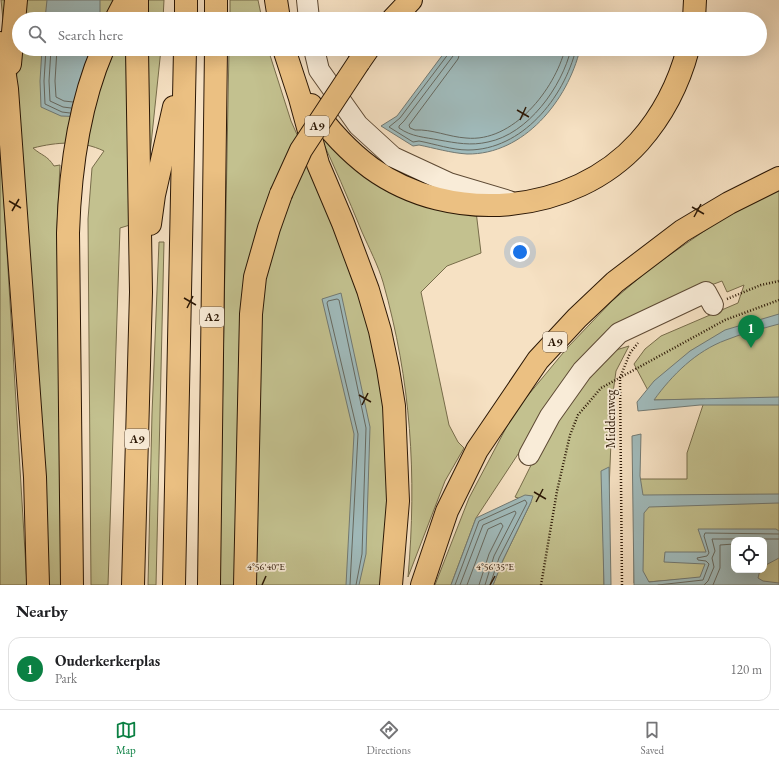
<!DOCTYPE html>
<meta charset="utf-8">
<style>
:root{--surface:#fff;--page:#f2f2f2;--text:#202124;--muted:#757577;--line:#e0e0e0;--accent:#0b8043}
body{margin:0;font-family:"EB Garamond",serif;background:var(--page);color:var(--text)}
.controls{position:absolute;right:12px;bottom:12px;display:grid;overflow:hidden;border-radius:8px;box-shadow:0 4px 16px #0002}
.controls button{width:36px;height:36px;display:grid;place-items:center;padding:0;border:0;border-bottom:1px solid var(--line);background:var(--surface);color:var(--text);font:20px sans-serif}
.you{position:absolute;left:520px;top:252px;width:14px;height:14px;margin:-10px;border:3px solid #fff;border-radius:50%;background:#1a73e8;box-shadow:0 0 0 6px #1a73e833}
.badge{display:grid;place-items:center;width:26px;height:26px;border-radius:50%;background:var(--accent);color:#fff;font-size:13px;font-weight:700}
.pin{position:absolute;translate:-50% -33px;filter:drop-shadow(0 1px 2px #0008)}
.pin::after{content:'';position:absolute;top:21px;width:14px;height:12px;background:inherit;clip-path:polygon(0 0,100% 0,50% 100%)}
.list{margin:0;padding:0;list-style:none}
h2{display:flex;justify-content:space-between;align-items:center;height:52px;margin:0;padding:0 16px;font-size:17px}
h2 small{font-size:13px;font-weight:400;color:var(--muted)}
.list li{display:grid;grid-template-columns:26px 1fr auto;gap:12px;align-items:center;box-sizing:border-box;height:64px;margin:0 8px 8px;padding:0 8px;border:1px solid var(--line);border-radius:12px}
.list b{display:block;font-size:15px;white-space:nowrap}
.list p{margin:0;font-size:13px;white-space:nowrap;color:var(--muted)}
.list em{font-size:13px;font-style:normal;color:var(--muted)}
.icon{flex:none;width:22px;height:22px;fill:none;stroke:currentColor;stroke-width:2;stroke-linecap:round;stroke-linejoin:round}
.map{position:relative;flex:none;width:779px;height:585px;overflow:hidden}
.search{position:absolute;background:var(--surface);box-shadow:0 4px 16px #0002;left:12px;right:12px;top:12px;height:44px;display:flex;align-items:center;gap:10px;box-sizing:border-box;padding:0 14px;border-radius:22px;color:var(--muted);font-size:15px}
.sheet{height:124px;background:var(--surface)}
nav{display:flex;justify-content:space-around;align-items:center;box-sizing:border-box;height:56px;border-top:1px solid var(--line);background:var(--surface);font-size:11px;color:var(--muted)}
nav a{display:grid;justify-items:center;gap:2px}
nav .on{color:var(--accent)}
.map>svg:first-child{display:block}
</style>
<div class="map">
<svg width="779" height="585" viewBox="0 0 779 585">
<rect width="100%" height="100%" fill="#f6e1c3"/>
<filter id="stains"><feTurbulence type="fractalNoise" baseFrequency=".005" numOctaves="4"/><feColorMatrix values="0 0 0 0 .2 0 0 0 0 .09 0 0 0 0 .02 0 0 0 .5 -.17"/></filter>
<radialGradient id="worn" r=".72"><stop offset=".6" stop-color="#630" stop-opacity="0"/><stop offset="1" stop-color="#630" stop-opacity=".3"/></radialGradient>
<g fill="#c3c18f" stroke="#776c4a" fill-rule="evenodd">
<path d="M 1,0 L 164,0 L 163,19 L 19,19 L 19,49 L 161,49 L 143,221 L 120,228 L 108,585 L 91,585 L 88,219 L 92,168 L 104,151 C 81,140 57,142 33,148 C 42,156 47,155 54,166 L 60,165 L 57,227 L 62,585 L 48,585 L 23,221 L 20,119 L 16,86 L 18,55 L 3,20 Z"/>
<polygon points="230,0 258,0 262,19 230,19"/>
<polygon points="229,49 268,49 291,121 323,193 355,276 374,343 385,412 390,511 381,585 219,585"/>
<path d="M 318,132 L 339,155 L 476,211 L 481,253 L 447,266 L 421,292 L 449,425 L 458,442 L 464,448 L 445,481 L 408,577 C 417,475 411,381 383,282 C 378,265 369,248 362,232 C 348,198 334,165 318,132 Z"/>
<polygon points="0,136 27,585 0,585"/>
<path d="M 779,190 L 779,585 L 686,579 L 634,583 L 635,479 L 687,479 L 687,453 L 705,399 L 653,400 L 634,364 L 645,349 L 661,336 L 738,303 L 744,285 L 727,292 L 722,281 L 687,294 L 631,322 L 551,404 L 476,518 L 451,585 L 435,585 L 469,498 L 515,411 L 568,347 L 612,301 L 651,268 L 720,220 ZM 734,540 L 764,540 L 764,570 L 734,570 Z"/>
<polygon points="159,242 164,242 156,585 148,585 152,414"/>
<path d="M 629,346 L 616,371 L 613,393 L 609,490 L 603,503 L 604,585 L 493,585 L 503,560 L 531,502 L 515,497 C 541,447 564,390 609,354 C 614,350 623,348 629,346 Z"/>
</g>
<g fill="#a0bbbc" stroke="#717973">
<polygon points="47,0 100,0 100,19 45,19"/>
<polygon points="42,49 97,49 87,117 61,116 41,107 40,81"/>
<path d="M 447,49 L 580,49 C 568,100 524,155 467,154 C 451,153 434,148 419,145 L 413,146 L 381,126 L 397,116 Z"/>
<polygon points="341,293 370,427 366,554 359,585 346,585 354,434 322,299"/>
<path d="M 779,314 L 779,324 C 761,329 743,333 726,340 C 696,351 672,375 654,400 L 779,397 L 779,405 L 700,405 L 638,411 L 637,402 L 654,381 L 690,351 L 725,330 Z"/>
<polygon points="641,434 640,476 643,495 779,494 779,503 649,507 644,513 643,571 649,582 700,577 705,564 664,562 665,552 706,552 698,529 776,529 779,531 779,558 764,566 764,540 734,540 734,570 760,570 758,578 763,581 779,583 779,585 634,585 632,436"/>
<polygon points="609,467 611,585 604,585 601,471"/>
<polygon points="525,495 533,496 531,502 503,560 493,585 451,585 476,518"/>
</g>
<g fill="none" stroke-linecap="round" stroke-linejoin="round">
<g stroke="#666960" stroke-width="1">
<polyline points="46,49 44,81 45,104 62,112 70,113"/>
<polyline points="51,49 49,81 50,101 63,107 71,108"/>
<polyline points="57,49 55,81 56,97 64,101 73,102"/>
<path d="M 450,49 L 449,53 L 400,118 L 389,127 L 413,142 L 419,141 C 435,144 452,150 468,150 C 522,150 564,98 576,49"/>
<path d="M 455,49 L 453,56 L 404,121 L 399,126 L 399,128 C 412,137 424,137 439,140 C 456,143 471,146 488,142 C 528,134 562,87 571,49"/>
<path d="M 461,49 L 458,59 L 409,125 L 410,128 L 415,130 C 432,129 449,137 466,138 C 513,143 555,89 565,49"/>
<polyline points="350,585 358,434 327,303 328,301 337,299 339,300 366,428 362,554 356,585"/>
<polyline points="455,585 479,521 525,500 527,503 499,558 490,585"/>
<polyline points="460,585 483,525 515,511 516,513 494,556 485,585"/>
<polyline points="467,585 488,529 501,523 503,526 489,554 479,585"/>
<polyline points="658,585 703,580 709,564 706,561 698,560 697,558 707,556 709,553 704,536 705,533 779,534"/>
<polyline points="704,585 708,581 714,567 712,558 715,551 712,539 779,539"/>
<polyline points="713,585 720,568 720,545 734,544"/>
</g>
<defs>
<g id="minor">
<polyline points="307,0 309,19"/>
<polyline points="314,49 319,70 358,125 393,157 449,183 509,201"/>
<polyline points="529,455 550,416 582,371 619,333 706,292 713,305"/>
</g>
<g id="highway">
<polyline points="276,0 279,19"/>
<polyline points="116,19 126,0"/>
<polyline points="137,19 137,0"/>
<polyline points="186,19 186,0"/>
<polyline points="216,19 216,0"/>
<polyline points="393,19 411,0"/>
<polyline points="694,19 695,0"/>
<polyline points="0,43 7,89 35,477 38,585"/>
<polyline points="284,49 300,98 318,164 343,223 368,290 380,331 388,369 394,406 398,501 391,585"/>
<polyline points="359,62 368,49"/>
<polyline points="10,64 16,0"/>
<path d="M 311,105 C 328,129 348,151 371,168 C 451,226 573,215 639,142 C 663,115 679,83 688,49"/>
<polyline points="150,224 154,195 174,107"/>
<path d="M 72,585 L 68,233 C 70,171 78,107 103,49"/>
<polyline points="133,585 141,292 137,49"/>
<polyline points="174,585 185,49"/>
<polyline points="209,585 216,49"/>
<polyline points="245,585 251,314 255,277 269,228 281,194"/>
<polyline points="422,585 447,511 477,450 538,360 577,318 615,282 682,231 729,203 779,178"/>
</g>
</defs>
<use href="#minor" stroke="#5e4a34" stroke-width="22"/>
<use href="#highway" stroke="#2b1705" stroke-width="24"/>
<g stroke="#2b1705" stroke-width="2.5" stroke-dasharray="1 2" stroke-linecap="butt">
<polyline points="727,299 761,285 779,281"/>
<polyline points="541,585 557,491 570,435 578,415 601,388 725,320 779,300"/>
<polyline points="622,585 620,378 630,353 638,343"/>
</g>
<use href="#minor" stroke="#f9ecd8" stroke-width="20"/>
<use href="#highway" stroke="#ebc082" stroke-width="22"/>
<defs>
<polyline id="highway-bridge" points="281,194 301,150 359,62"/>
</defs>
<use href="#highway-bridge" stroke="#2b1705" stroke-width="24" stroke-linecap="butt"/>
<use href="#highway-bridge" stroke="#ebc082" stroke-width="22"/>
</g>
<path fill="none" stroke="#2b1705" stroke-width="1.5" d="M 517,110 L 529,117M 520,120 L 526,107M 9,201 L 21,208M 692,207 L 704,214M 12,211 L 19,199M 694,217 L 701,204M 184,298 L 196,305M 187,308 L 193,296M 359,395 L 371,402M 362,405 L 368,393M 534,492 L 546,499M 536,502 L 543,489M 262,585 L 266,576M 490,585 L 495,576"/>
<g text-anchor="middle" stroke-width="3.5" stroke-linejoin="round" paint-order="stroke">
<g fill="#f9ecd8" stroke="#695744" stroke-width="1">
<rect x="305" y="116" width="24" height="20" rx="3"/>
<rect x="200" y="307" width="24" height="20" rx="3"/>
<rect x="543" y="332" width="24" height="20" rx="3"/>
<rect x="125" y="429" width="24" height="20" rx="3"/>
</g>
<g font-size="12" font-weight="bold" fill="#2b1705">
<text x="317" y="130">A9</text>
<text x="212" y="321">A2</text>
<text x="555" y="346">A9</text>
<text x="137" y="443">A9</text>
</g>
<g font-size="13" fill="#2b1705" stroke="#f9ecd8">
<text transform="translate(610 419) rotate(-90)" y="5">Middenweg</text>
</g>
</g>
<g font-size="10" text-anchor="middle" fill="#2b1705" stroke="#f9ecd8" stroke-width="3.5" stroke-linejoin="round" paint-order="stroke">
<text x="266" y="570">4°56'40"E</text>
<text x="495" y="570">4°56'35"E</text>
</g>
<rect width="100%" height="100%" filter="url(#stains)"/>
<rect width="100%" height="100%" fill="url(#worn)"/>
</svg>
<div class="controls">
<button><svg class="icon" aria-label="locate" viewBox="0 0 24 24"><circle cx="12" cy="12" r="6"/><path d="M12 2v4M12 18v4M2 12h4M18 12h4"/></svg></button>
</div>
<div class="you"></div>
<div class="pin badge" style="left:751px;top:348px">1</div>
<div class="search"><svg class="icon" aria-label="search" viewBox="0 0 24 24"><circle cx="10" cy="10" r="6"/><path d="M15 15l6 6"/></svg>Search here</div>
</div>
<section class="sheet">
<h2>Nearby<small></small></h2>
<ul class="list">
<li><span class="badge">1</span><div><b>Ouderkerkerplas</b><p>Park</p></div><em>120 m</em></li>
</ul>
</section>
<nav>
<a class="on"><svg class="icon" aria-label="map" viewBox="0 0 24 24"><path d="M3 6l6-2 6 2 6-2v14l-6 2-6-2-6 2zM9 4v14M15 6v14"/></svg>Map</a>
<a><svg class="icon" aria-label="directions" viewBox="0 0 24 24"><path d="M12 3l9 9-9 9-9-9zM9 14v-3h6M13 9l2 2-2 2"/></svg>Directions</a>
<a><svg class="icon" aria-label="saved" viewBox="0 0 24 24"><path d="M7 4h10v16l-5-4-5 4z"/></svg>Saved</a>
</nav>
